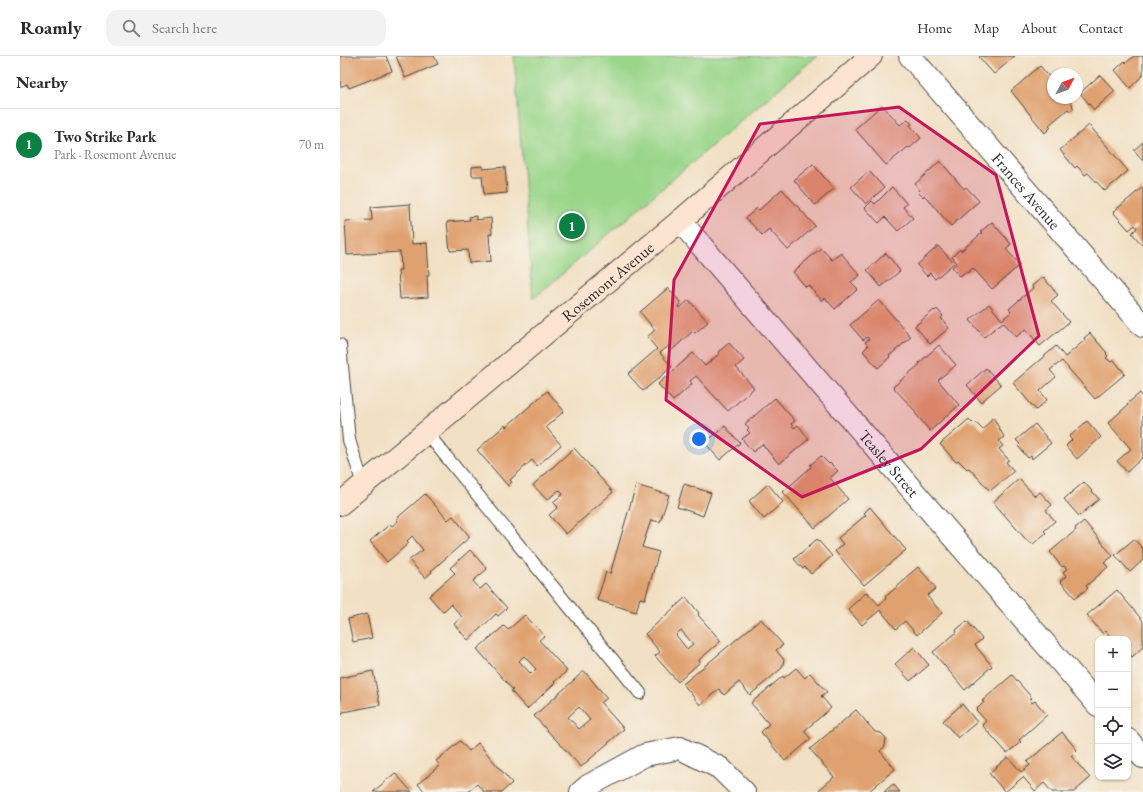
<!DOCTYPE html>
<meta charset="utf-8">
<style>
:root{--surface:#fff;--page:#f2f2f3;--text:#2b2b33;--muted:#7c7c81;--line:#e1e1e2;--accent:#0b8043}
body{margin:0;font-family:"EB Garamond",serif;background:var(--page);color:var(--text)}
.controls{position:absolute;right:12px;bottom:12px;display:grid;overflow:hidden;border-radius:8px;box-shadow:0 1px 3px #0004}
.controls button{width:36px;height:36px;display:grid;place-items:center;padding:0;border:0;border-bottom:1px solid var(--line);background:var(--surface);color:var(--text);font:20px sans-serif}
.compass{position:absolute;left:707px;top:12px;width:36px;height:36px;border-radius:50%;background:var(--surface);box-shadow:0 1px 3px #0004;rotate:49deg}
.you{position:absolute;left:359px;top:383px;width:14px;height:14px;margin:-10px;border:3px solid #fff;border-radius:50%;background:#1a73e8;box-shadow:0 0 0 6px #1a73e833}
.badge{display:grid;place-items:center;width:26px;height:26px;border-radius:50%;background:var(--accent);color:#fff;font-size:13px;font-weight:700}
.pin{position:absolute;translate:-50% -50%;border:2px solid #fff;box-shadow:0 1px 4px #0006}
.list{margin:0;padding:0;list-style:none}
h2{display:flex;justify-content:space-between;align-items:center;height:52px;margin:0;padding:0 16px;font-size:17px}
h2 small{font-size:13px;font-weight:400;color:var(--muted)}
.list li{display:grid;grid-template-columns:26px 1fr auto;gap:12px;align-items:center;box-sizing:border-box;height:72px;padding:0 16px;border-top:1px solid var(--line)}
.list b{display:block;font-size:15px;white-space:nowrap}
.list p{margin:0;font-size:13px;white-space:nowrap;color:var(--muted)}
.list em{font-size:13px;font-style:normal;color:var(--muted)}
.icon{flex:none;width:22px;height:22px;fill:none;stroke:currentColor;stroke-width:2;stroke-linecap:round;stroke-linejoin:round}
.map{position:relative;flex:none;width:803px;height:736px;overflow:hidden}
header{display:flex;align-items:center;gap:24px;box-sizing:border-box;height:56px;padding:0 20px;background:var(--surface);border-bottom:1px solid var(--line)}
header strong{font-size:19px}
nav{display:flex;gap:22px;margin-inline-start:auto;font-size:14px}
.search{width:280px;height:36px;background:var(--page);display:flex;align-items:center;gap:10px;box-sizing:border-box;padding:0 14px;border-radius:12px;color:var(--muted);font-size:15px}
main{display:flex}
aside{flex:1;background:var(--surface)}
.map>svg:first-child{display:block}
</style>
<header>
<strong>Roamly</strong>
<div class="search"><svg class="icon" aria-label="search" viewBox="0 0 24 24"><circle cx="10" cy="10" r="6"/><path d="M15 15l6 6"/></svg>Search here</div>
<nav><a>Home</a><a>Map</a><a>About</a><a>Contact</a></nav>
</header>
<main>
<aside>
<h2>Nearby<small></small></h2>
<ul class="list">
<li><span class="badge">1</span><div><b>Two Strike Park</b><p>Park · Rosemont Avenue</p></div><em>70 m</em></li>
</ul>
</aside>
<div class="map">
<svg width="803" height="736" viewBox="0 0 803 736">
<rect width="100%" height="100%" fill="#f7f3e8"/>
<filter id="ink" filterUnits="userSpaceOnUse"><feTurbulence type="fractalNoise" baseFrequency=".025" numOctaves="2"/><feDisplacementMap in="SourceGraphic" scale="8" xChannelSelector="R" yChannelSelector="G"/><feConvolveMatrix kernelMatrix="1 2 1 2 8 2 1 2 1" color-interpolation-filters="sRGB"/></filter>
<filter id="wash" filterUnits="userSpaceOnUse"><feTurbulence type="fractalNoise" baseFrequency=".012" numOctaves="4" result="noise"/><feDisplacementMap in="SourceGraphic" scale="16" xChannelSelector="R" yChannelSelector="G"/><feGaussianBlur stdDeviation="0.9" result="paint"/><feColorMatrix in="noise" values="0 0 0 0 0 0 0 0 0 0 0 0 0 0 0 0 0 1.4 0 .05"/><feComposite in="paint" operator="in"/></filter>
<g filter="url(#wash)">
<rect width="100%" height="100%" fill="#f2e0c4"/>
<polygon fill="#9ad68a" stroke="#62805a" points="174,0 477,0 193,243"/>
<g id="blocks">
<g fill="#e0a170" fill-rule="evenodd">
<polygon points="0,0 46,0 52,15 9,32 7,28 0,31"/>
<polygon points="56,0 94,0 98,8 65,22"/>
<polygon points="640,0 675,0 654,18 639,1"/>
<polygon points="794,0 803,0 803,19 790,32 775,14 785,5 786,7"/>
<polygon points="700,10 713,25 713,42 727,42 733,49 732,50 734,52 730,55 728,53 709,69 711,71 705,77 671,35"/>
<polygon points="760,19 775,35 754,54 740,37"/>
<polygon points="542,49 560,69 568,63 572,68 570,69 581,82 570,92 568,91 546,109 515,73"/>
<polygon points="749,69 788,115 765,135 748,117 745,119 737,110 735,112 720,94"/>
<polygon points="803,86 803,105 794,94"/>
<polygon points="600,105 624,133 626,131 639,145 611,170 584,139 583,141 578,136 580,134 575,128"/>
<polygon points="473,108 494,133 475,149 454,124"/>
<polygon points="143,110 143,113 165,111 167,137 144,139 142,120 132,120 132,111"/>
<polygon points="529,115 544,132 526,148 511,131"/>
<polygon points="552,131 567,148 563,151 573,162 558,175 545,161 539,167 525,152 532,145 535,148"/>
<polygon points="803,131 803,190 792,177 797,172 795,169 789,174 773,156"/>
<polygon points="442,133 475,170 448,194 429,173 422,179 406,162 417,152 419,154"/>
<polygon points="70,148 72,188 87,187 89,219 87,219 88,241 60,243 58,214 61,214 60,196 7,199 5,165 32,164 31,151"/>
<polygon points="136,160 136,164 151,162 152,178 149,178 151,205 129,207 128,194 110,195 107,166 130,164 129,161"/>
<polygon points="652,166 671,188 666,193 680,209 652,233 633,212 627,217 625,216 620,220 612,211 617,207 612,201 620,193 621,195 642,177 640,176"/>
<polygon points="598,190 614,207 595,223 590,217 587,220 577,209"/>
<polygon points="481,192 492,204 501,197 520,219 511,226 518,233 495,253 485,242 482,245 468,229 466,231 453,216"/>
<polygon points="546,197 560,215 541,231 527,214"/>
<polygon points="703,221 718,239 711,245 729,266 700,290 686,273 676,281 663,266 644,281 630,264 649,248 662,264 671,256 669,253 693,232 692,230"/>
<polygon points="328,232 341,247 338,250 340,252 349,244 368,266 355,277 353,275 332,294 329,290 320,297 332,311 303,335 288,318 317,293 307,281 315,274 300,256"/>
<polygon points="539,244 571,281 549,300 550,301 538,312 523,295 528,290 525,286 529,283 527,281 523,284 510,269"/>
<polygon points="597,253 603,260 601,262 609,272 590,288 575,270 594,254 595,255"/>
<polygon points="750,277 767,297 766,298 768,300 766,302 771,306 774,304 785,318 755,343 722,305 710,314 716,321 700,335 707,344 696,354 673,327 716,290 725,301 745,284 744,282"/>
<polygon points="389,287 404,304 396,311 414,332 388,355 356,320 350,325 352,328 333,345 318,328 353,297 365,310 380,297 378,296"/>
<polygon points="599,289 616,309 598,324 619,349 590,375 575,357 576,356 553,331 580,308 579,307"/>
<polygon points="646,312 661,329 641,346 627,329"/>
<polygon points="207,335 224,355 206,371 221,389 197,410 192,404 170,424 172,426 168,430 137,394 165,369 166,371"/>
<polygon points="800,337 803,341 803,401 787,416 777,405 791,393 768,367 788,349 787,348"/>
<polygon points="435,342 455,365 451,368 454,372 458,369 469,383 439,408 422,388 413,396 402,383 410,377 407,374 409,372 405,368"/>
<polygon points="653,361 664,381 659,385 663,390 659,393 669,404 666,406 674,415 650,435 629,412 627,413 618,404 616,406 600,388 629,363 632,367 634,365 643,374"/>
<polygon points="747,365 761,381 737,403 726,390 732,384 729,381"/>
<polygon points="695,368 711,387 692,403 691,400 688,402 678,390 680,388 676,384"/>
<polygon points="385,370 400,387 380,404 365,387"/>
<polygon points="234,392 273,436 226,478 209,459 218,451 213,446 223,438 219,434 207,444 193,429"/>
<polygon points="481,400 489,408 490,407 498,415 490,422 508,443 475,472 443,436 471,411 470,409"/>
<polygon points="679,423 695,440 700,436 712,449 706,454 715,465 704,475 706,477 693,488 691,486 689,487 653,446"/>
<polygon points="744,426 759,443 739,460 724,443"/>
<polygon points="344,428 371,437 363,460 337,451"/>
<polygon points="428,428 443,446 424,463 409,445"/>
<polygon points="296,429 329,439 320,466 311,464 302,491 319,496 305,543 300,542 296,556 257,544 266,516 270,518"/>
<polygon points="85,438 108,464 113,460 130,481 91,515 92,516 85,522 69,504 83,494 72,480 67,485 69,487 47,506 30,485 50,468 52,470 58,465 56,463"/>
<polygon points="530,451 566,494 524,529 495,495 503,488 498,482 526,459 524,457"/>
<polygon points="744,465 773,500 764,507 768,511 746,530 748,532 735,542 720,525 726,520 723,516 727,513 724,510 722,511 710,496 736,474 735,472"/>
<polygon points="477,483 492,500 471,518 465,511 463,513 454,503"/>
<polygon points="794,483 803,493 803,504 790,516 775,499"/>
<polygon points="130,494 147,513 133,525 140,533 146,528 167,552 158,560 156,558 128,584 114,568 122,561 111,548 103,556 89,540 115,517 110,512"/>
<polygon points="578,511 596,532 587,540 602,557 577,579 565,565 556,573 540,554 522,569 508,553 527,536 539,549 546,543 545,541 566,523 565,522"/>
<polygon points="777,534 803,565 803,591 792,601 788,596 788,583 772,583 766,575 763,578 747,559"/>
<path d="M 346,541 L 359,557 L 358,559 L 381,585 L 359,604 L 360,606 L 338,626 L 315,600 L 320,596 L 305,578 ZM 341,574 L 353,588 L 347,593 L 336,579 Z"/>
<polygon points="27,558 32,582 13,586 8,563"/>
<path d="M 185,559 L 204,580 L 199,584 L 227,615 L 214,626 L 215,627 L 187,653 L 171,635 L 173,634 L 137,593 L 164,570 L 168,574 ZM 184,600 L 196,613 L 191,618 L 179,605 Z"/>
<polygon points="421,563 443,589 436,594 444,604 442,612 410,639 399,626 384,639 379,633 360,649 343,628"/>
<polygon points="627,565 642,583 635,589 652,610 625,634 593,596 617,576 616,574"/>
<polygon points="574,591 589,609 570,625 555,608"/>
<polygon points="456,612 465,622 470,617 487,636 481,640 491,652 464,675 471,683 445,705 421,676 429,668 411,647 443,620 444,622"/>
<polygon points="33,615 40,649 3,656 0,661 0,622"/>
<path d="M 244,615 L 267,642 L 261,647 L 284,673 L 241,711 L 194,660 ZM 239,651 L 250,664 L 239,673 L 228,661 Z"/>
<polygon points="672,619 692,642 690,644 692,647 695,645 707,659 679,684 681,686 667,697 642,669 646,665 636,654 644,646 642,645"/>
<polygon points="622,648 637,666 618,682 603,665"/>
<polygon points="516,654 535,676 541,677 546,682 545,690 540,695 555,713 528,736 480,736 479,734 494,721 470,693"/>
<polygon points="722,676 737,694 731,700 750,722 734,736 712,736 704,727 695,735 683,721 665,736 649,717 668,701 681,716 690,709 687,706"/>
<polygon points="120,685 129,695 138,687 172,727 162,736 144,736 137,728 128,736 85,736 78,728 100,709 96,705"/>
<polygon points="55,717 72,736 33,736"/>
<polygon points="553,728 560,736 544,736"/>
</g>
</g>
</g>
<g filter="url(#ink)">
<use href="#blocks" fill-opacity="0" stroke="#494642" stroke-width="1"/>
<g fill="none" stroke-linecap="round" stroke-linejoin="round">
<defs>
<g id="lane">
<polyline points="0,289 9,384 23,428"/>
<polyline points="86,376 300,637"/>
</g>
<g id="street">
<path id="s1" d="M 570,0 L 803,270"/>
<path id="s2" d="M 340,165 L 758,649"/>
<polyline points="788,684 803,701"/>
<polyline points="241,736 248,730 305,699 340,692 380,712 404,736"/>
</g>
<g id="secondary">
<path id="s3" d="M 0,448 L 340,165 L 531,0"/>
</g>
</defs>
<use href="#lane" stroke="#494642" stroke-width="14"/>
<use href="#street" stroke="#494642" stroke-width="24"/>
<use href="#secondary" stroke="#494642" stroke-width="24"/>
<use href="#lane" stroke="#fff" stroke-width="12"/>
<use href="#street" stroke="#fff" stroke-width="22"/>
<use href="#secondary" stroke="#fde4d1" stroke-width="22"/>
</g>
</g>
<path fill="#c2185b" fill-opacity="0.2" stroke="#c2185b" stroke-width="3" stroke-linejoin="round" d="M 559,51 L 656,119 L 699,280 L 581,393 L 462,441 L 326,344 L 334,224 L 420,68 Z"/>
<g text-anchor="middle" stroke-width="3" stroke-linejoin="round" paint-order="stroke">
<g font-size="16" fill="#2b2b2b" stroke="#f7f3e8">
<text dy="6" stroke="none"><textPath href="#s1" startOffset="178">Frances Avenue</textPath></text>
<text dy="6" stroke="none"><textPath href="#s3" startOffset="348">Rosemont Avenue</textPath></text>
<text dy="6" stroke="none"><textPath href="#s2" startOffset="320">Teasley Street</textPath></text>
</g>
</g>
</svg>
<div class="controls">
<button>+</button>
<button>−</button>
<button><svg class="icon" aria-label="locate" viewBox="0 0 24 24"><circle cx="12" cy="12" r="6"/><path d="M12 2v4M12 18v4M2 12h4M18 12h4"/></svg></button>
<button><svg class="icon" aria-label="layers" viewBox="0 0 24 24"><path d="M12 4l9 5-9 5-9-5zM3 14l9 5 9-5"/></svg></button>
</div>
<svg class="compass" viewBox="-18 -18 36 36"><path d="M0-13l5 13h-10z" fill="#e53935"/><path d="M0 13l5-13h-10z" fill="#7c7c81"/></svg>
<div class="you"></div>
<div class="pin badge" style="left:232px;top:170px">1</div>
</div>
</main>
